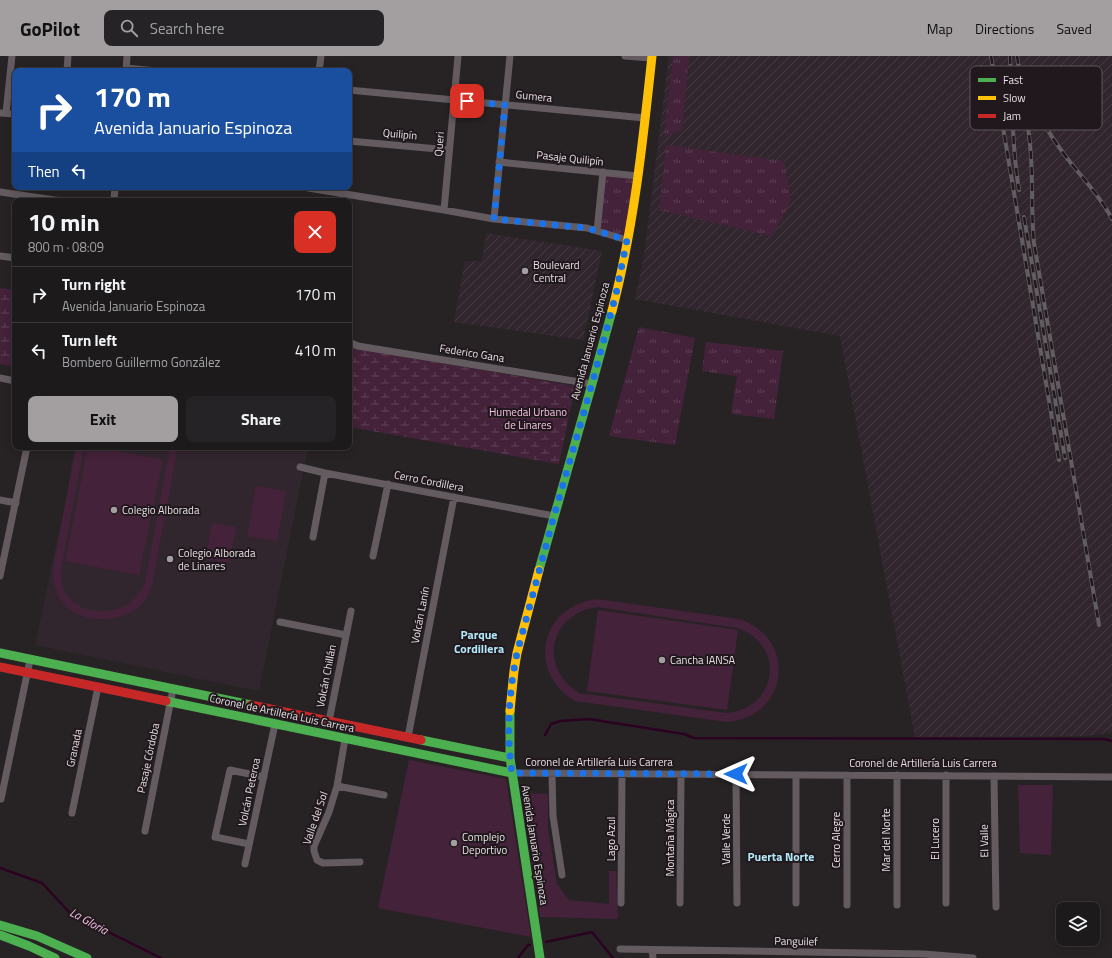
<!DOCTYPE html>
<html lang="en">
<head>
<meta charset="utf-8">
<style>
  :root { --surface:#1d1a1c; --page:#252325; --text:#f1f3f6; --muted:#a0a1a3; --line:#3b383b; --accent:#a39ea0 }
  body { margin:0; font-family:"Titillium Web",sans-serif; background:var(--page); color:var(--text); height:100vh; display:flex; flex-direction:column; font-size:15px; white-space:nowrap }
  * { box-sizing:border-box; margin:0 }
  p { font-size:13px; color:var(--muted) }
  .icon { flex:none; width:22px; height:22px; fill:none; stroke:currentColor; stroke-width:2; stroke-linecap:round; stroke-linejoin:round }
  .map { position:relative; flex:1; overflow:hidden }
  .side { position:absolute; left:12px; top:142px; width:340px; height:252px; display:flex; flex-direction:column; background:var(--surface); border-radius:8px; box-shadow:0 2px 10px #0003,0 0 0 1px var(--line) }
  .side>* { flex:none }
  .hud { position:absolute; left:12px; top:12px; width:340px; height:122px; border-radius:8px; box-shadow:0 2px 10px #0003,0 0 0 1px var(--line); background:#1a4fa0; color:#fff; overflow:hidden }
  .buttons { position:absolute; left:1056px; top:846px; display:grid; gap:8px }
  .buttons a { display:grid; place-items:center; width:44px; height:44px; border-radius:8px; background:var(--surface); box-shadow:0 2px 10px #0003,0 0 0 1px var(--line); font-size:20px }
  .pin { position:absolute; display:grid; place-items:center; width:34px; height:34px; color:#fff; margin:-17px; border-radius:8px; box-shadow:0 2px 6px #0006 }
  .me { position:absolute; width:44px; margin:-22px; rotate:270deg; stroke-linejoin:round; filter:drop-shadow(0 0 3px #0008) }
  .turn { display:flex; align-items:center; gap:14px; height:84px; padding:0 16px; font-size:18px }
  .turn .icon { width:52px; height:52px; stroke-width:2.5 }
  .turn b { display:block; font-size:28px; line-height:34px }
  .then { display:flex; align-items:center; height:38px; padding:0 16px; background:#0003; gap:8px; font-size:15px }
  .round { display:grid; place-items:center; flex:none; width:42px; height:42px; border-radius:8px; background:var(--page) }
  .summary { display:flex; align-items:center; justify-content:space-between; height:68px; padding:0 16px }
  h1 { font-size:24px; font-weight:700; line-height:30px }
  .button { display:flex; gap:8px; margin-top:auto; padding:8px 16px }
  .button a { flex:1; height:46px; border-radius:8px; background:var(--accent); color:#111; font-size:16px; font-weight:700; line-height:46px; text-align:center }
  .button a+a { background:var(--page); color:var(--text) }
  ul { padding:0; list-style:none }
  li { display:flex; align-items:center; gap:12px; height:56px; padding:0 16px; border-top:1px solid var(--line) }
  li div { flex:1 }
  li b { display:block; font-size:15px }
  li em { font-style:normal }
  header { display:flex; align-items:center; gap:24px; box-sizing:border-box; height:56px; padding:0 20px; background:var(--accent); color:#111 }
  header strong { font-size:19px }
  nav { display:flex; gap:22px; margin-inline-start:auto; font-size:14px }
  .search { width:280px; height:36px; background:var(--page); display:flex; align-items:center; gap:10px; box-sizing:border-box; padding:0 14px; border-radius:8px; color:var(--muted); font-size:15px }
  .map>svg:first-child { display:block }
  .built { fill:#32262e }
  .industrial { fill:url(#industrial-furrows) }
  .grass { fill:url(#grass-tufts) }
  .wetland { fill:url(#wetland-marsh) }
  .green { fill:#442239; fill-rule:evenodd }
  .lines { fill:none; stroke-linecap:round; stroke-linejoin:round }
  .stream { stroke:#2b0320; stroke-width:2.5 }
  .street { stroke:#635b60; stroke-width:7 }
  .fast { stroke:#4caf50; stroke-width:9 }
  .slow { stroke:#ffc107; stroke-width:9 }
  .jam { stroke:#c62828; stroke-width:9 }
  .rail-casing { stroke:#625d60; stroke-width:4 }
  .rail { stroke:#20181d; stroke-width:2.5; stroke-dasharray:8; stroke-linecap:butt }
  .route { stroke:#1a73e8; stroke-width:7; stroke-dasharray:0 12.6 }
  .poi-dot { fill:#a39ea0; stroke:#20181d; stroke-width:1.5 }
  .labels { text-anchor:middle; dominant-baseline:central; stroke-width:4; stroke-linejoin:round; paint-order:stroke }
  .street-label { font-size:11px; fill:#e6e0e3; stroke:#20181d }
  .poi-label { font-size:11px; fill:#e6e0e3; stroke:#20181d; text-anchor:start }
  .park-label { font-size:11px; fill:#f5c1e1; stroke:#20181d }
  .neighbourhood-label { font-size:12px; font-weight:bold; fill:#b1e8f7; stroke:#20181d }
  .water-label { font-size:12px; font-style:italic; fill:#f8c4e4; stroke:#20181d }
  .key { fill:#20181d; stroke:#5b5458; stroke-width:1 }
  .key-label { font-size:11px; fill:#e6e0e3 }
</style>
</head>
<body>
<header>
<strong>GoPilot</strong>
<div class="search"><svg class="icon" aria-label="search" viewBox="0 0 24 24"><circle cx="10" cy="10" r="6"/><path d="M15 15l6 6"/></svg>Search here</div>
<nav><a>Map</a><a>Directions</a><a>Saved</a></nav>
</header>
<div class="map">
<svg width="1112" height="902" viewBox="0 0 1112 902">
  <defs>
    <pattern id="industrial-furrows" width="10" height="10" patternUnits="userSpaceOnUse"><rect width="10" height="10" fill="#32262e"/><path d="M-1 1l2-2M0 10L10 0M9 11l2-2" fill="none" stroke="#463b42"/></pattern>
    <pattern id="grass-tufts" width="24" height="20" patternUnits="userSpaceOnUse"><rect width="24" height="20" fill="#442239"/><path d="M3 7l-1-3M5 7V3M7 7l1-3M15 17l-1-3M17 17v-4M19 17l1-3" fill="none" stroke="#5f4256"/></pattern>
    <pattern id="wetland-marsh" width="20" height="14" patternUnits="userSpaceOnUse"><rect width="20" height="14" fill="#442239"/><path d="M1 5h8M5 5V1M11 12h8M15 12V8" fill="none" stroke="#5f4256"/></pattern>
  </defs>
  <rect width="100%" height="100%" fill="#272325"/>
  <!-- built -->
  <path class="built" d="M75,391H308L259,635L35,589L64,453Z"/>
  <!-- industrial -->
  <path class="industrial" d="M669,0H1112V677L1084,680L915,681L840,280L635,243L644,200Z
    M486,177L602,195L583,284L454,266L465,205H482Z"/>
  <!-- grass -->
  <path class="grass" d="M673,0H689L682,74L664,81Z
    M666,89L784,105L791,145L772,180L659,154Z
    M605,119L635,123L625,182L599,172Z
    M639,271L695,282L675,389L609,380Z
    M706,286L783,295L774,363L731,358L737,320L702,315Z"/>
  <!-- wetland -->
  <path class="wetland" d="M0,232L15,234V311L0,308Z
    M349,291L575,330L559,408L349,371Z"/>
  <!-- green -->
  <path class="green" d="M76,391H84L61,514C61,522 62,531 66,538C79,558 112,560 130,547C137,541 141,534 145,527L169,396V391H177V396L152,529C150,535 147,543 142,548C120,569 77,569 60,543C54,534 53,523 53,513Z
    M88,391H97L163,404L139,519L65,505Z
    M256,430L286,435L277,485L247,480Z
    M212,467L236,471L229,507L205,503Z
    M597,543L739,563C798,582 789,661 727,666L575,645C526,616 540,550 597,543ZM597,551L737,572C786,588 778,653 726,657L579,637C538,612 549,558 597,551Z
    M598,554L738,574L727,654L587,635Z
    M409,704L506,723L531,881L378,852Z
    M1018,729H1053L1051,799L1020,797Z
    M521,737L548,738V772L557,828L569,844L609,848V815H616L618,863L540,861Z"/>
  <g class="lines">
    <!-- stream -->
    <path class="stream" d="M545,679L551,668L560,665L589,663L684,678L694,682L1104,683L1112,685
      M0,812L42,827L70,857L161,902
      M546,886L592,876L613,902
      M518,902L528,889H530"/>
    <!-- street -->
    <path class="street" d="M625,0L651,2
      M126,12L156,15
      M67,15L68,0
      M126,15L127,0
      M319,15L321,0
      M349,34L645,62
      M0,57L15,58
      M6,57L12,0
      M349,85L449,94
      M499,106L638,120
      M308,131V132L444,154L494,163L587,172L627,184
      M0,136L61,145
      M114,145L115,131
      M444,154L458,0
      M494,163L510,0
      M597,175L603,116
      M0,200L15,202
      M349,286L358,290L592,328
      M0,322L15,325
      M300,411L325,417L554,460
      M0,444L16,447
      M313,481L325,417
      M373,500L388,428
      M0,520L27,391
      M280,566L346,579
      M329,665L351,555
      M408,681L454,441
      M345,683L337,730L329,756L314,790V795L317,804L323,807L360,806
      M512,717L1112,721
      M552,718L553,760L562,819
      M736,718L737,847
      M847,719V849
      M897,719V849
      M994,720L996,851
      M337,730L384,739
      M1,743L30,604
      M72,757L98,631
      M145,775L173,633
      M249,788L215,781L230,714L264,721
      M245,808L275,668
      M621,847L622,718
      M680,847L681,718
      M796,847V719
      M946,847V719
      M620,893L924,898L973,902
      M652,894L653,902"/>
    <!-- fast -->
    <path class="fast" d="M539,514L592,328L612,255
      M0,597L251,649
      M166,645L512,717
      M510,655V702L540,902
      M421,684L510,702
      M0,869L37,880L87,902
      M0,879L29,890L55,902"/>
    <!-- slow -->
    <path class="slow" d="M612,255C634,171 643,85 652,0
      M510,655L514,615L517,597L539,514"/>
    <!-- jam -->
    <path class="jam" d="M0,611L166,645
      M251,649L421,684"/>
    <!-- rail casing -->
    <g class="rail-casing">
      <path id="rail" d="M991,0L1059,404
        M1010,0C1012,44 1012,90 1019,134
        M1017,0C1022,33 1029,67 1031,101C1033,130 1031,158 1034,187L1099,569
        M1025,25C1034,51 1047,76 1064,98C1080,120 1100,139 1112,163
        M1005,62L1008,34
        M1024,161L1065,402"/>
    </g>
    <!-- rail -->
    <use href="#rail" class="rail"/>
  </g>
  <g class="lines">
    <!-- route -->
    <path class="route" d="M467,45L505,49L494,163L587,172L627,184L616,238L592,328L554,460L517,597C509,636 506,677 512,717L736,718"/>
  </g>
  <!-- markers -->
  <g class="poi-dot">
    <circle cx="525" cy="215" r="4"/>
    <circle cx="114" cy="454" r="4"/>
    <circle cx="170" cy="503" r="4"/>
    <circle cx="662" cy="604" r="4"/>
    <circle cx="454" cy="787" r="4"/>
  </g>
  <g class="labels">
    <!-- street labels -->
    <g class="street-label">
      <text transform="translate(534 40) rotate(6)">Gumera</text>
      <text transform="translate(400 78) rotate(5)">Quilipín</text>
      <text transform="translate(439 88) rotate(-85)">Queri</text>
      <text transform="translate(570 102) rotate(6)">Pasaje Quilipín</text>
      <text transform="translate(590 285) rotate(-75)">Avenida Januario Espinoza</text>
      <text transform="translate(472 297) rotate(9)">Federico Gana</text>
      <text transform="translate(429 425) rotate(11)">Cerro Cordillera</text>
      <text transform="translate(420 559) rotate(-79)">Volcán Lanín</text>
      <text transform="translate(326 620) rotate(-79)">Volcán Chillán</text>
      <text transform="translate(282 657) rotate(12)">Coronel de Artillería Luis Carrera</text>
      <text transform="translate(74 692) rotate(-78)">Granada</text>
      <text transform="translate(148 702) rotate(-78)">Pasaje Córdoba</text>
      <text x="599" y="706">Coronel de Artillería Luis Carrera</text>
      <text x="923" y="707">Coronel de Artillería Luis Carrera</text>
      <text transform="translate(249 736) rotate(-78)">Volcán Peteroa</text>
      <text transform="translate(315 762) rotate(-71)">Valle del Sol</text>
      <text transform="translate(670 782) rotate(-90)">Montaña Mágica</text>
      <text transform="translate(611 783) rotate(-90)">Lago Azul</text>
      <text transform="translate(726 783) rotate(-90)">Valle Verde</text>
      <text transform="translate(935 783) rotate(-90)">El Lucero</text>
      <text transform="translate(836 784) rotate(-90)">Cerro Alegre</text>
      <text transform="translate(886 784) rotate(-90)">Mar del Norte</text>
      <text transform="translate(984 785) rotate(-91)">El Valle</text>
      <text transform="translate(535 789) rotate(81)">Avenida Januario Espinoza</text>
      <text transform="translate(796 885) rotate(1)">Panguilef</text>
    </g>
    <!-- poi labels -->
    <g class="poi-label">
      <text x="533" y="209">Boulevard<tspan x="533" dy="13">Central</tspan></text>
      <text x="122" y="454">Colegio Alborada</text>
      <text x="178" y="497">Colegio Alborada<tspan x="178" dy="13">de Linares</tspan></text>
      <text x="670" y="604">Cancha IANSA</text>
      <text x="462" y="781">Complejo<tspan x="462" dy="13">Deportivo</tspan></text>
    </g>
    <!-- park labels -->
    <g class="park-label">
      <text x="528" y="356">Humedal Urbano<tspan x="528" dy="13">de Linares</tspan></text>
    </g>
    <!-- neighbourhood labels -->
    <g class="neighbourhood-label">
      <text x="479" y="578">Parque<tspan x="479" dy="14">Cordillera</tspan></text>
      <text x="781" y="800">Puerta Norte</text>
    </g>
    <!-- water labels -->
    <g class="water-label">
      <text transform="translate(89 865) rotate(29)">La Gloria</text>
    </g>
  </g>
  <!-- legend -->
  <rect x="970" y="10" width="132" height="64" rx="6" class="key"/>
  <rect x="978" y="22" width="18" height="4" fill="#4caf50"/>
  <rect x="978" y="40" width="18" height="4" fill="#ffc107"/>
  <rect x="978" y="58" width="18" height="4" fill="#c62828"/>
  <g class="key-label">
    <text x="1003" y="28">Fast</text>
    <text x="1003" y="46">Slow</text>
    <text x="1003" y="64">Jam</text>
  </g>
</svg>
<div class="buttons">
<a><svg class="icon" aria-label="layers" viewBox="0 0 24 24"><path d="M12 4l9 5-9 5-9-5zM3 14l9 5 9-5"/></svg></a>
</div>
<div class="pin" style="left:467px;top:45px;background:#d93025"><svg class="icon" aria-label="arrive" viewBox="0 0 24 24"><path d="M6 21V4h12l-3 4 3 4H6"/></svg></div>
<svg class="me" style="left:736px;top:718px" viewBox="-20 -20 40 40"><path d="M0-17L14 15 0 8-14 15z" fill="#1a73e8" stroke="#fff" stroke-width="4"/></svg>
<div class="hud">
<div class="turn"><svg class="icon" aria-label="right" viewBox="0 0 24 24"><path d="M7 20v-9h11M14 6l5 5-5 5"/></svg><div><b>170 m</b>Avenida Januario Espinoza</div></div>
<div class="then">Then<svg class="icon" aria-label="left" viewBox="0 0 24 24"><path d="M17 20v-9H6M10 6l-5 5 5 5"/></svg></div>
</div>
<section class="side">
<div class="summary"><div><h1>10 min</h1><p>800 m · 08:09</p></div><a class="round" style="background:#d93025;color:#fff"><svg class="icon" aria-label="close" viewBox="0 0 24 24"><path d="M6 6l12 12M18 6L6 18"/></svg></a></div>
<ul>
<li><svg class="icon" aria-label="right" viewBox="0 0 24 24"><path d="M7 20v-9h11M14 6l5 5-5 5"/></svg><div><b>Turn right</b><p>Avenida Januario Espinoza</p></div><em>170 m</em></li>
<li><svg class="icon" aria-label="left" viewBox="0 0 24 24"><path d="M17 20v-9H6M10 6l-5 5 5 5"/></svg><div><b>Turn left</b><p>Bombero Guillermo González</p></div><em>410 m</em></li>
</ul>
<div class="button"><a>Exit</a><a>Share</a></div>
</section>
</div>
</body>
</html>
